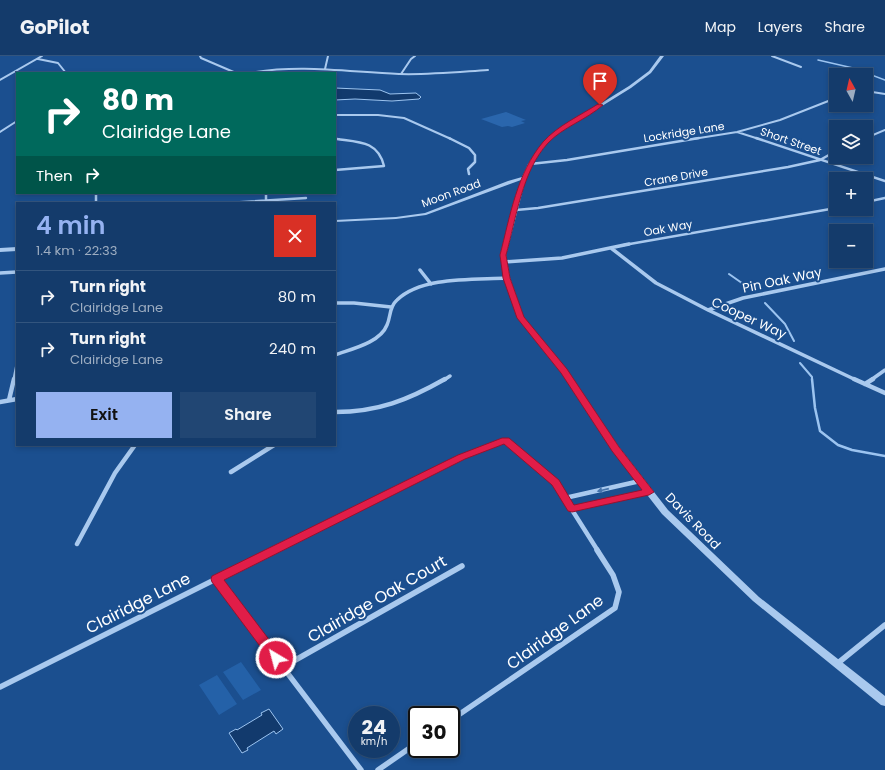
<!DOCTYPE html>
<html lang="en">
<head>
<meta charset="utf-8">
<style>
  :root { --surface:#143b6b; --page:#214673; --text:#f1f3f6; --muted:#9dadc1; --line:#33557e; --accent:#95b2f1 }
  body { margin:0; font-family:Poppins,sans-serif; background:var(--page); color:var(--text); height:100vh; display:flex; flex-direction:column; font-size:15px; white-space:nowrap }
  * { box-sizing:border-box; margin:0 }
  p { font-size:13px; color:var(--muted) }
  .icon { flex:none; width:22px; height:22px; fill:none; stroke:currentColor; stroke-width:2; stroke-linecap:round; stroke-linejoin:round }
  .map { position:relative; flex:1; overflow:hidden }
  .sheet { position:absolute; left:16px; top:146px; width:320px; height:244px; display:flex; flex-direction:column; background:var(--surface); border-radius:0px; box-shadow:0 2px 6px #0003,0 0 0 1px var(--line) }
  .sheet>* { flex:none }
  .banner { position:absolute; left:16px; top:16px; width:320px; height:122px; border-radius:0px; box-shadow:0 2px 6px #0003,0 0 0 1px var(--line); background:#00695c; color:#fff; overflow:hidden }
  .needle { width:26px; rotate:352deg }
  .tools { position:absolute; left:829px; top:12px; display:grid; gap:8px }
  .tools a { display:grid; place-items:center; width:44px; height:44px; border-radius:0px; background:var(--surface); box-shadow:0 2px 6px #0003,0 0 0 1px var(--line); font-size:20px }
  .speed { position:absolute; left:348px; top:650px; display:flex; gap:8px; font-size:20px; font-weight:700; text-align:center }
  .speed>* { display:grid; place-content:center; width:52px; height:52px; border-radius:50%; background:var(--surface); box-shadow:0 2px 6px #0003,0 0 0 1px var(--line); line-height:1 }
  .speed small { font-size:10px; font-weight:400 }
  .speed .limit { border:2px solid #111; border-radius:6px; background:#fff; color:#111 }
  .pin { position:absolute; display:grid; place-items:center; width:34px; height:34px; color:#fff; margin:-41px -17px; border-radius:50% 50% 50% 0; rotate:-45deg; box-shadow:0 0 4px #0007 }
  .pin .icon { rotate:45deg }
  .me { position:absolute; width:44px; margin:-22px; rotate:323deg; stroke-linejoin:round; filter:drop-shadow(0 0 3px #0008) }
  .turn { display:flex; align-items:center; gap:14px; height:84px; padding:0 20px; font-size:18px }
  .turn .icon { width:52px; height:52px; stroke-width:2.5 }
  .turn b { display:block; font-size:28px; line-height:34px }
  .then { display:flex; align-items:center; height:38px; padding:0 20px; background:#0003; gap:8px; font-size:15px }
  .round { display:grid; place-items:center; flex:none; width:42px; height:42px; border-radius:0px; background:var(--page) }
  .headline { display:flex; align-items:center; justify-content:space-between; height:68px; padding:0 20px }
  h1 { font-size:24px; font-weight:600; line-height:30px; color:var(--accent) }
  .primary-button { display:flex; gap:8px; margin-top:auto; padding:8px 20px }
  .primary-button a { flex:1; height:46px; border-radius:0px; background:var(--accent); color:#111; font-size:16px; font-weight:600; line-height:46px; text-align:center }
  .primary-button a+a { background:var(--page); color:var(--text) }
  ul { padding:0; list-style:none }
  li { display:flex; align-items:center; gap:12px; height:52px; padding:0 20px; border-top:1px solid var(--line) }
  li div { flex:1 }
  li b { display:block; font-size:15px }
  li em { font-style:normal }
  header { display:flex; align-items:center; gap:24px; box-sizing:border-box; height:56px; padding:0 20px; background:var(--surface); border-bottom:1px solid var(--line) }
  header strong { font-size:19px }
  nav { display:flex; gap:22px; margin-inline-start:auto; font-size:14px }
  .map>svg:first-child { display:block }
  .green { fill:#2461a8 }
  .water { fill:#123a6d; stroke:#9cc4f0 }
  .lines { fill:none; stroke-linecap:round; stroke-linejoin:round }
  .stream-far2 { stroke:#9cc4f0; stroke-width:1.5 }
  .stream-far1 { stroke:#9cc4f0; stroke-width:2 }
  .stream { stroke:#9cc4f0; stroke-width:2.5 }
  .building { fill:#2a66ad }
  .minor-far4 { stroke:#a9c9ee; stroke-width:2 }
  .minor-far3 { stroke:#a9c9ee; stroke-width:2.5 }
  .minor-far2 { stroke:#a9c9ee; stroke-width:3.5 }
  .minor-far1 { stroke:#a9c9ee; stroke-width:4.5 }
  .minor { stroke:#a9c9ee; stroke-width:5.5 }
  .tertiary { fill:#a9c9ee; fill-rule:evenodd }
  .oneway { fill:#4674ac }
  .route { fill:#e11d48; stroke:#92132f }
  .labels { text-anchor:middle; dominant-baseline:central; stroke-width:4; stroke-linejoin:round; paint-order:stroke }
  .far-street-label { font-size:11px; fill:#fff; stroke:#1b4f8f }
  .street-label { font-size:13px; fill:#fff; stroke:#1b4f8f }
  .near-street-label { font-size:16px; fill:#fff; stroke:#1b4f8f }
</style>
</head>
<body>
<header>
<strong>GoPilot</strong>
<nav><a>Map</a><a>Layers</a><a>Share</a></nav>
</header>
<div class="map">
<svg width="885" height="714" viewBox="0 0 885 714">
  <rect width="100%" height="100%" fill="#1b4f8f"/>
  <!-- green -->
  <path class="green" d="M241,606L261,634L243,644L223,616Z
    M217,619L237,648L219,659L199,629Z"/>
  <!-- water -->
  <path class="water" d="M335,32L380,34L390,38L416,37L421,41L419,43L392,45L355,43L335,44Z
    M269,653L283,673L276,678L274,675L247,692L248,694L242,697L229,677L236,673L237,674L262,659L261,657Z"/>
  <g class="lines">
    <!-- stream-far2 -->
    <path class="stream-far2" d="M818,4L853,12L885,24"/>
    <!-- stream-far1 -->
    <path class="stream-far1" d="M729,218L749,232
      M765,247L785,268L794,285
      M800,307L812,321V324"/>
    <!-- stream -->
    <path class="stream" d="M812,323L815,352L820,375L838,389L852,394L885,400"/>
  </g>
  <!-- building -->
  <path class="building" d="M506,56L526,64L521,65L525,67L512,71L508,70L502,71L481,63Z"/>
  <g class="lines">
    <!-- minor-far4 -->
    <path class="minor-far4" d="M200,0L201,2L236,17
      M772,0L801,11
      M38,3L58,7L66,17
      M325,13L328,0
      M249,17C300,8 348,16 399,18C429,19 458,16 488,14
      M401,18L411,3L415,0
      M0,24L42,0
      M866,35L885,38
      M335,59H378L404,62L451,83
      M0,76L17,65
      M737,76L759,83
      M866,82L885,74
      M337,83H339
      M693,83L737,76L780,64L836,42"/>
    <!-- minor-far3 -->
    <path class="minor-far3" d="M449,82L469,92L475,99V106L468,113L469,118
      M756,82L885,125
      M530,108L567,104L699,82
      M335,114L384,110C378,85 359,86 337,83
      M96,137V147
      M266,137V147
      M866,146L885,142
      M227,147L306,142
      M516,154L538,152L788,111L820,104L836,95
      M624,189L836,152"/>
    <!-- minor-far2 -->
    <path class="minor-far2" d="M611,192L656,227L708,254L856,324
      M503,206L562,202L629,188
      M420,214L431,228
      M0,217L17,216
      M335,247H354L391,251
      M708,254L743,242L885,213
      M335,299C351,293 380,287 387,269C391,260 389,251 397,244C422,220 475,224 507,222
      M14,324L17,309
      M444,324L450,320
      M871,324L885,314"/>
    <!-- minor-far1 -->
    <path class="minor-far1" d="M854,323L885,337
      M865,328L873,323
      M9,344L14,323
      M0,346L17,343
      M335,356C378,356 408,344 445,323
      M231,416L274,389
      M565,442L640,425
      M572,453L649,436
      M77,488L115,417L135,389
      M272,495L461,401L505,385L555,427L598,495"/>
    <!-- minor -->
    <path class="minor" d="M216,523L361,714
      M838,607L885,569
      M283,611L462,510
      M0,631L274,494
      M451,664L615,552L619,536L613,519L597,494
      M378,714L417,687"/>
    <!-- tertiary -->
    <path class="tertiary" d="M660,0H664L651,17L631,32L560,76L547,87L532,108L526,122L506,199L510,222L524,262L566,314L619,391L668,454L759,541L885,640V650L881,649L753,545L662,458L613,395L561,316L518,262L504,222L500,199L521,124L426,159L396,163L335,166V164L396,161L425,157L508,125L522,121L528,108L545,85L558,74L629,30L649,15Z
      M17,191V195L0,196V192Z"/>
  </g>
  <!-- one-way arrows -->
  <defs><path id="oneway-solid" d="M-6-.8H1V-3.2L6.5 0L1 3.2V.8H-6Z"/></defs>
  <use class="oneway" href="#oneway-solid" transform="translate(603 434) rotate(167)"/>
  <!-- route -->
  <path class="route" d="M598,48L603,49C586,64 563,71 548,87C522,115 516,163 506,199L510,222L524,261L567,313L619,391L654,436L649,439L572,456L568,455L552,429L504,388L465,403L224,524L280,598L282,602L280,605L276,607L271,605L212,526L211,523L212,520L458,399L502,382H509L559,424L574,449L642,434L612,395L561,317L517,262L503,222L500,199C510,160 517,117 543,86C557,70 581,59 598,48Z"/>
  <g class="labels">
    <!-- far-street labels -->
    <g class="far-street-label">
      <text transform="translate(684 76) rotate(-9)">Lockridge Lane</text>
      <text transform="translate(791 85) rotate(19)">Short Street</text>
      <text transform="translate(676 121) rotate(-10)">Crane Drive</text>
      <text transform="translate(451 137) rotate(-20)">Moon Road</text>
      <text transform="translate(668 172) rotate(-10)">Oak Way</text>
    </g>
    <!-- street labels -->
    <g class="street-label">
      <text transform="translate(782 224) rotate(-12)">Pin Oak Way</text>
      <text transform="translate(749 262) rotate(25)">Cooper Way</text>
      <text transform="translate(693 465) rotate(46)">Davis Road</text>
    </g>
    <!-- near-street labels -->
    <g class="near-street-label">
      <text transform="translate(377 543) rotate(-30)">Clairidge Oak Court</text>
      <text transform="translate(138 547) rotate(-27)">Clairidge Lane</text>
      <text transform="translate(555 576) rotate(-36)">Clairidge Lane</text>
    </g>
  </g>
</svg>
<div class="tools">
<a><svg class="needle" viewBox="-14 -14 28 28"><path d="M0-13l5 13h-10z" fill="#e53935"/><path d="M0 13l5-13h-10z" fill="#9dadc1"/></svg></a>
<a><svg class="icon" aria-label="layers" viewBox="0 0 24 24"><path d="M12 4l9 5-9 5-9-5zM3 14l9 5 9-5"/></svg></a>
<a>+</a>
<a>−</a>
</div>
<div class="speed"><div>24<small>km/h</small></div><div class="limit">30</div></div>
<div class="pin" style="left:600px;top:49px;background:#d93025"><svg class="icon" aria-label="arrive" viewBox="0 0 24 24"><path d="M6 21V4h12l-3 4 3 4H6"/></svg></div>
<svg class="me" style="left:276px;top:602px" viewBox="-20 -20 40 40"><circle r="17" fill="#e11d48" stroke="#fff" stroke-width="3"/><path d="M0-11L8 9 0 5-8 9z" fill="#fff"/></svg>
<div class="banner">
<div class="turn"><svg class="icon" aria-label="right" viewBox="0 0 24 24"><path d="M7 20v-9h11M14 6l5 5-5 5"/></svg><div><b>80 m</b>Clairidge Lane</div></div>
<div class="then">Then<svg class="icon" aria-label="right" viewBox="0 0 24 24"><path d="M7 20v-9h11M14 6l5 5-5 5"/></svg></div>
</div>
<section class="sheet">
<div class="headline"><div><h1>4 min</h1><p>1.4 km · 22:33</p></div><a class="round" style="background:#d93025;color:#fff"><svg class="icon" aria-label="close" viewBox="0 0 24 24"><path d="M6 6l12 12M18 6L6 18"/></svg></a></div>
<ul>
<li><svg class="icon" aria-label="right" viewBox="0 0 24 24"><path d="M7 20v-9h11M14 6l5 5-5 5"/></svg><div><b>Turn right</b><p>Clairidge Lane</p></div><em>80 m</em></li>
<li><svg class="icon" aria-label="right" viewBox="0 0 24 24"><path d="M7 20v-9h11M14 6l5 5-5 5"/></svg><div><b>Turn right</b><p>Clairidge Lane</p></div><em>240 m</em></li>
</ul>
<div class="primary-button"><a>Exit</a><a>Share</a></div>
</section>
</div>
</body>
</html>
